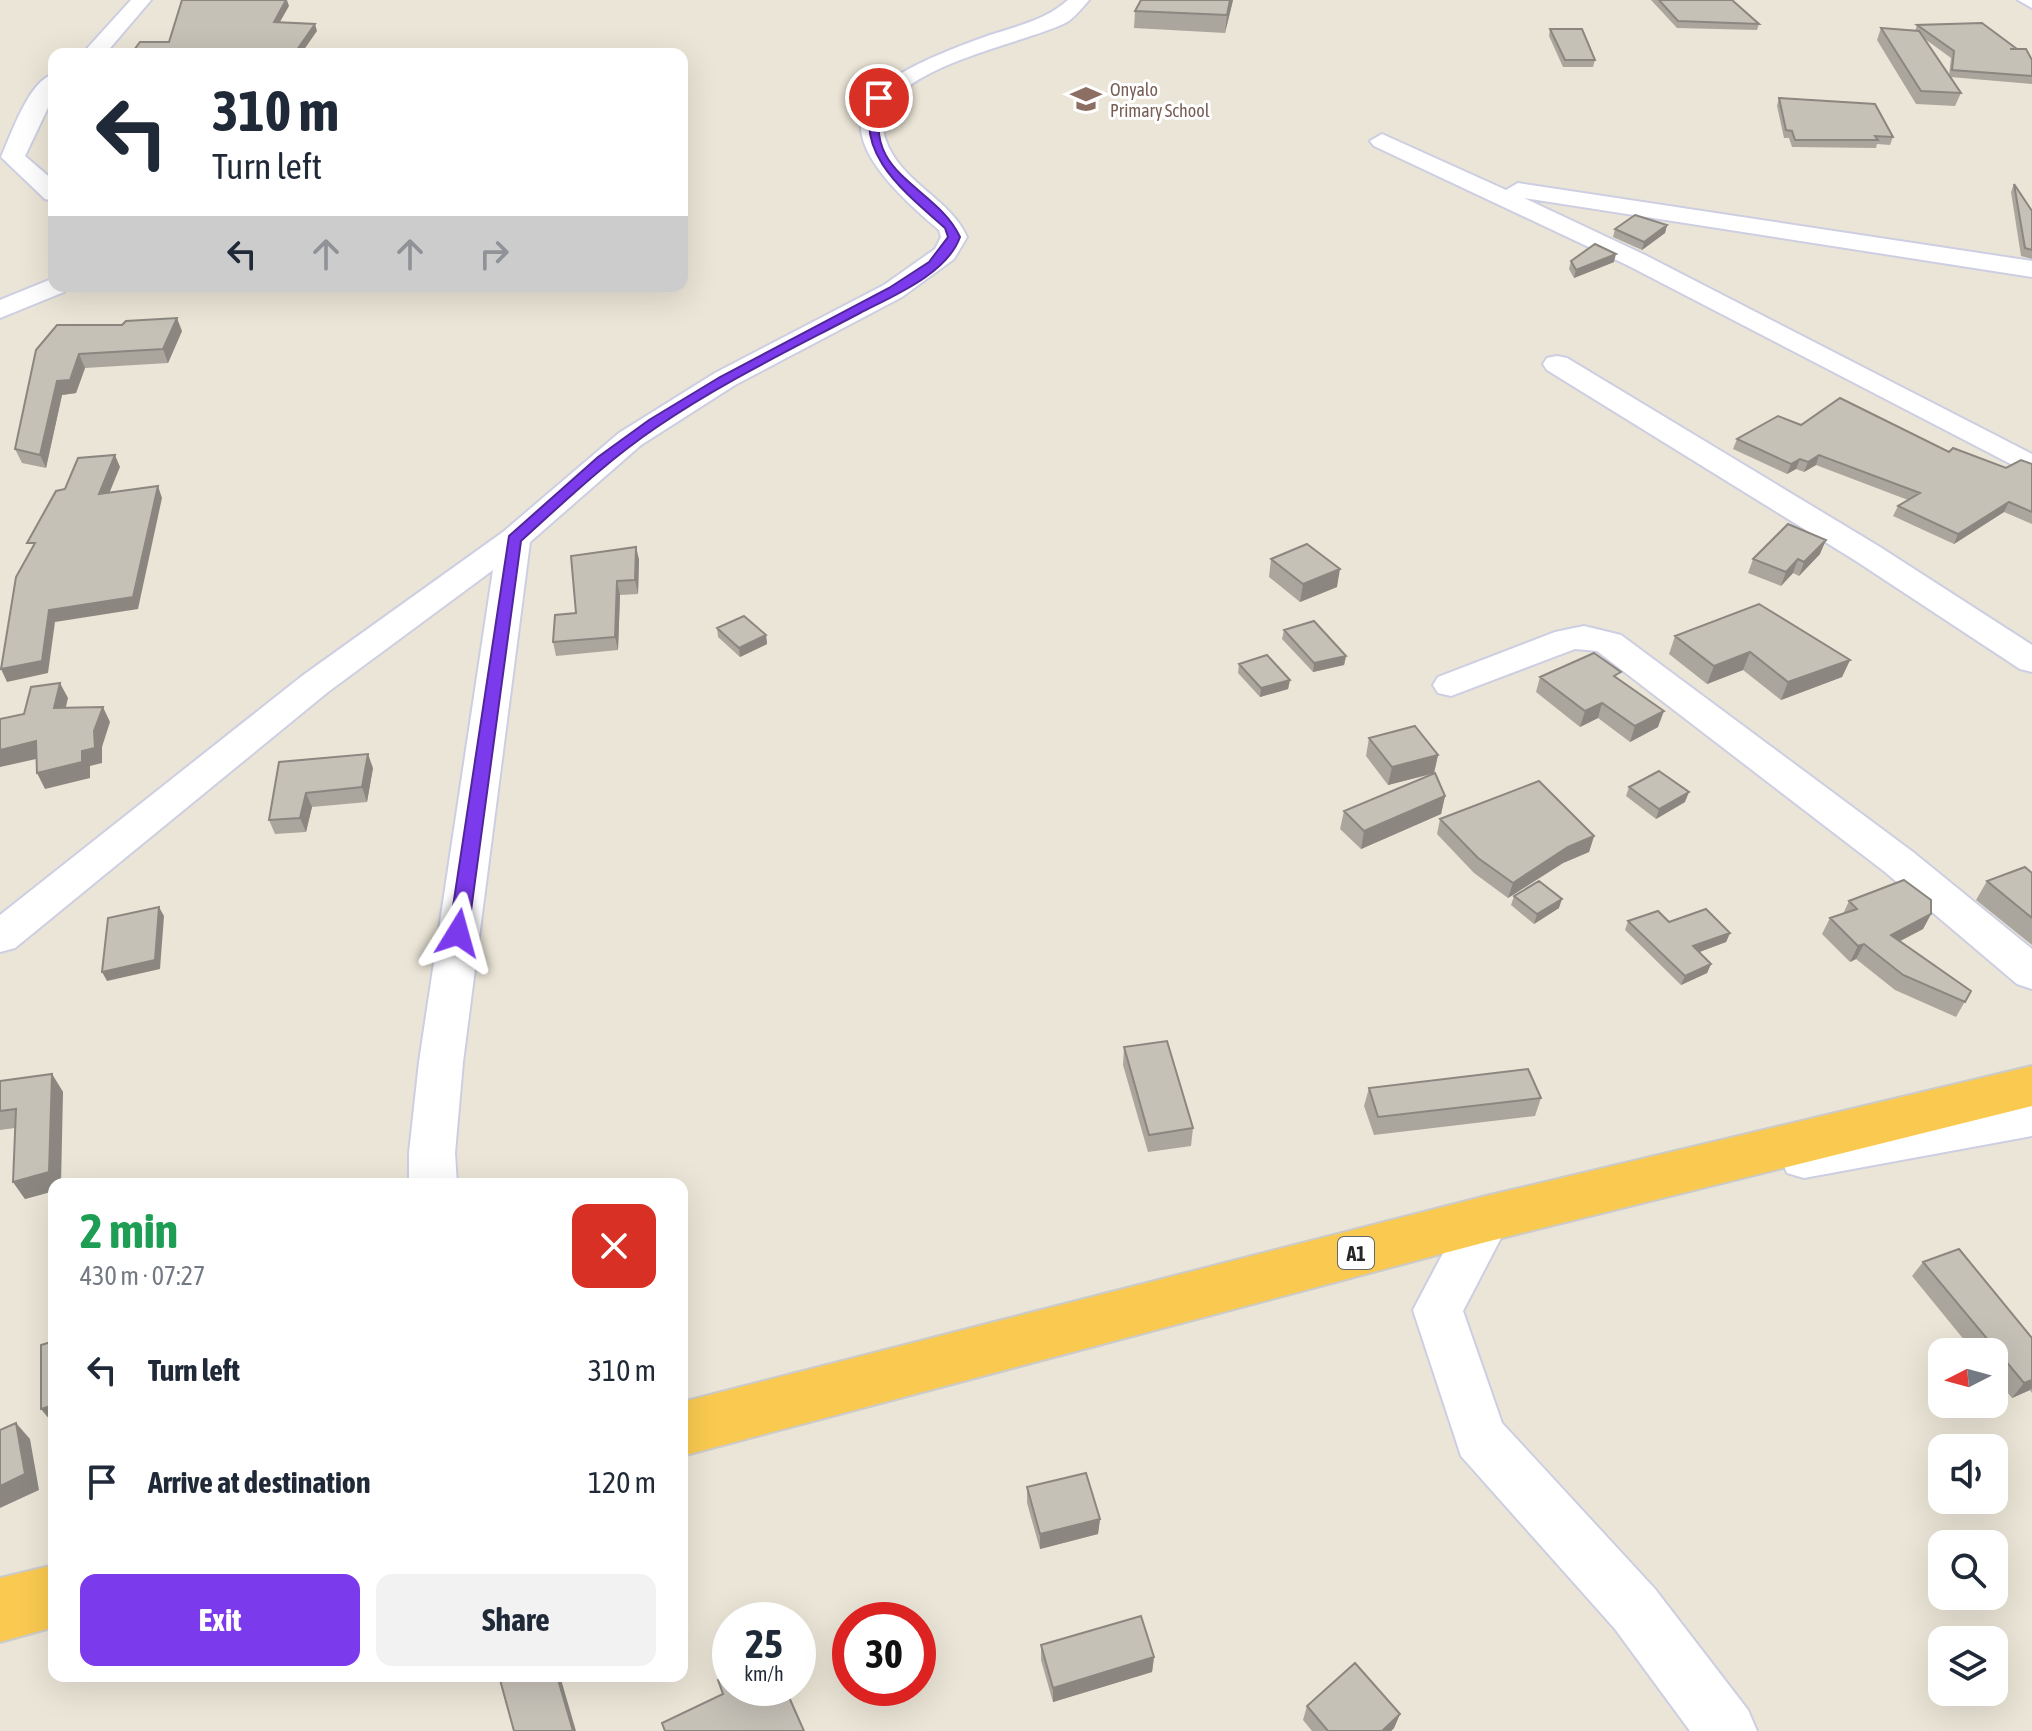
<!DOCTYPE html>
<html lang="en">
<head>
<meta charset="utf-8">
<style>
  :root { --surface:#fff; --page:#f2f2f3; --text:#1f2937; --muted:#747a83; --accent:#7c3aed }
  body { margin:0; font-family:"Asap Condensed",sans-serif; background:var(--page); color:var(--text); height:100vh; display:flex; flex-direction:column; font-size:30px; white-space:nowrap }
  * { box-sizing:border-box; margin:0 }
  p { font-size:26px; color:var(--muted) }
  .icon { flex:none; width:44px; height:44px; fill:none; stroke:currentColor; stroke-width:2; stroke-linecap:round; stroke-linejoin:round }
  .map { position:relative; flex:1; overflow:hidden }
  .panel { position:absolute; left:48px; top:1178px; width:640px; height:504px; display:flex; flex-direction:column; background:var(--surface); border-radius:16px; box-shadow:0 8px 32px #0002 }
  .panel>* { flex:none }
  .hud { position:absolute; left:48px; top:48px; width:640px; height:244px; border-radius:16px; box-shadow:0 8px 32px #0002; background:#fff; color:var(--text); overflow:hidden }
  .needle { width:52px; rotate:264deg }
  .fabs { position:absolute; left:1928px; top:1338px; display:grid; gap:16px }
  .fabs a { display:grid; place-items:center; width:80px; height:80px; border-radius:16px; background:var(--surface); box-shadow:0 8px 32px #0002; font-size:40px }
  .speed { position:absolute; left:712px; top:1602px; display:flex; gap:16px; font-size:40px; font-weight:700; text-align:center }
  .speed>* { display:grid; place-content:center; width:104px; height:104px; border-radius:50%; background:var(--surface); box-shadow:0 8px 32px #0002; line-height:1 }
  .speed small { font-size:20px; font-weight:400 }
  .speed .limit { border:12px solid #d22; background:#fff; color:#111 }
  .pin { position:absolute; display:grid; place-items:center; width:68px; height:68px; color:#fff; margin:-34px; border:4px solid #fff; border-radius:50%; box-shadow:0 2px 8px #0007 }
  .me { position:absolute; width:88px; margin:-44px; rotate:8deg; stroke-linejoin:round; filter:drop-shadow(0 0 6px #0008) }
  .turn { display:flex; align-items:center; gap:28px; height:168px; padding:0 32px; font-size:36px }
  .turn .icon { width:104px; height:104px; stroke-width:2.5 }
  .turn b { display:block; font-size:56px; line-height:68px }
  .lanes { display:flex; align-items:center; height:76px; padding:0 32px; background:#0003; justify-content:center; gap:40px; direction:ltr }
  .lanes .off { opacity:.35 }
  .round { display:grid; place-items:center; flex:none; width:84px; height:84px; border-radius:16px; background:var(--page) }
  .headline { display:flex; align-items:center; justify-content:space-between; height:136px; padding:0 32px }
  h1 { font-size:48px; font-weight:700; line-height:60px; color:#1e9e55 }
  .primary-button { display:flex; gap:16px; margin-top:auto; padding:16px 32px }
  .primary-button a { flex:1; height:92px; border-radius:16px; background:var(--accent); color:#fff; font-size:32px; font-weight:700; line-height:92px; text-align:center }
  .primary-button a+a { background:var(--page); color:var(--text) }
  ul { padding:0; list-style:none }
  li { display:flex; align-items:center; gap:24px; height:112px; padding:0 32px }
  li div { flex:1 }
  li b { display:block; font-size:30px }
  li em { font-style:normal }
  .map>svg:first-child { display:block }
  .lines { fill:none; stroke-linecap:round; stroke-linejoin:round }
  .minor-casing { stroke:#cdcee1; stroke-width:4 }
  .trunk-casing { stroke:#cbcbcb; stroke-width:4 }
  .minor { fill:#fff; fill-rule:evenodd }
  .trunk { fill:#faca50; fill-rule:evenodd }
  .wall { fill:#aaa69d; fill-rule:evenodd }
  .shaded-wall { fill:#8b8780 }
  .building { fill:#c6c1b7; stroke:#8b8780; stroke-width:2 }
  .route { fill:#7c3aed; stroke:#51269a; stroke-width:2 }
  .labels { text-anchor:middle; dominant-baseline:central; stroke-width:6; stroke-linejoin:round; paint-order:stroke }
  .far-education-label { font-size:18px; fill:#785e54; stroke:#fff; text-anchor:start }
  .shield { fill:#fff; stroke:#686868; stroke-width:2 }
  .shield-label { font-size:20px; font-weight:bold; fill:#272727 }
</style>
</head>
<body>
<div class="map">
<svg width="2032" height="1731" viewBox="0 0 2032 1731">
  <rect width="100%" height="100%" fill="#ebe5d7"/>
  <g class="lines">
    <!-- minor casing -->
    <g class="minor-casing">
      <path id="minor" d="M131,0H151L105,54H82Z
        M1068,0H1089C1083,7 1075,17 1067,22C1025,45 864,70 885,138C899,182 950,198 967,237L954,259L902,297L735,385L641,445L530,542L463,1062L455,1153L457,1184H409V1153L419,1062L493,570L328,692L15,948L0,952V915L302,676L503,532L619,433L715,373L884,285L935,249L941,237L939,230C808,120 853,84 990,35C1017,26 1046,20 1068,0Z
        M2018,0H2032V8Z
        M54,74V95L25,156L54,181V201L45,199L1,157C11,135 29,80 54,74Z
        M1382,134L1506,190L1518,183L2032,261V277L1524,198L1645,255L2032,454V475L1627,265L1374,146L1370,141Z
        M54,278V286H68L64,292L0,318V300Z
        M1557,356L1567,358L1880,547L2032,645V672L2020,669L1856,561L1547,370L1543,364L1547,358Z
        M1584,626L1621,635L1913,852L2032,949V989L2017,984L1885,872L1597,651L1575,649L1451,696L1438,693L1433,685L1438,677L1555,632Z
        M2032,1098V1136L1804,1178L1787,1173L1781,1159L1787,1145L1804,1140Z
        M1509,1194L1526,1200L1533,1214L1526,1228L1502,1236L1463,1311L1502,1423L1655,1589L1748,1710L1757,1731H1690L1615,1629L1461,1456L1413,1310L1469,1204Z"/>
    </g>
    <!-- trunk casing -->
    <g class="trunk-casing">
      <path id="trunk" d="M2032,1066V1106L1486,1242L682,1456V1402L1486,1196Z
        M54,1565V1627L0,1642V1578Z"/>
    </g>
    <!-- minor -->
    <use href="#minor" class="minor"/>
    <!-- trunk -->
    <use href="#trunk" class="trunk"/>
  </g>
  <!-- wall -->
  <path class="wall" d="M1141,0H1233L1225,33L1134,28L1135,11Z
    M1651,0H1732L1759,24L1757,30L1677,28Z
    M1917,25L2017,49L2032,60V84L1950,77L1961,93L1955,106L1916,104L1877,40L1881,28L1915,31ZM1925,39L1951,58L1949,76Z
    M1550,29L1595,60L1593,67H1563L1549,36Z
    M1779,98L1893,137L1890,145L1877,144L1876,148L1792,147L1789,138H1784L1777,106Z
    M2014,184L2032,211V259L2021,256L2011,192Z
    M1667,225L1665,233L1642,250L1613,237L1615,229Z
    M1571,261L1614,262L1574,278L1569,269Z
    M182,331L168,363L85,368L76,393L62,395L46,468L22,463L15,449L36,350Z
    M1801,425L1949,452L2006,468L2032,464V524L2004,512L1954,544L1893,516L1898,506L1908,500L1816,465L1804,472L1796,469L1787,474L1733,449L1737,439Z
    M636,547L639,560L638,594L620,595L618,650L556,656L553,642L576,613Z
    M1820,554L1799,576L1793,573L1781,586L1748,573L1753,559Z
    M1271,559L1337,587L1300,602L1269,577Z
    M717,628L766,635L767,644L740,657L718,637Z
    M1284,630L1346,656L1344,665L1313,672L1282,639Z
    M1675,636L1850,660L1842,677L1781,700L1743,670L1707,684L1669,654Z
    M1239,664L1290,680L1288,689L1260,697L1238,673Z
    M1540,677L1619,679L1658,727L1630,742L1598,718L1580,727L1536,692Z
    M1369,738L1438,755L1434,773L1445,796L1441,814L1361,849L1340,829L1344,811L1432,774L1388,785L1366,756Z
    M279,762L373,768L367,802L312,807L306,832L275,834L269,820Z
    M1629,787L1685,802L1656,819L1626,796Z
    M1440,819L1594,836L1589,852L1563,863L1508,898L1474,873L1437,834Z
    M2032,873V945L1976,900L1987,881Z
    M1514,896L1559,908L1534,924L1511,905Z
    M1849,901L1931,914L1923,929L1900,941L1971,991L1956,1017L1895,990L1856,959L1850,962L1822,934L1830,918L1843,914Z
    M1628,921L1669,922L1730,933L1726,942L1699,952L1711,964L1707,973L1681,985L1625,930Z
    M1124,1047L1193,1128L1191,1146L1148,1152L1123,1065Z
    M52,1074L63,1092L54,1191L25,1199L13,1182L15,1128L0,1130V1081Z
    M1369,1088L1541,1098L1535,1116L1374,1135L1364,1106Z
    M1923,1262L2032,1338V1393L2030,1390L2012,1398L1994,1376V1352H1974L1912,1276Z
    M1027,1487L1100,1519L1098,1534L1040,1549L1027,1503Z
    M1041,1645L1154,1657L1152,1672L1053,1702L1041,1660Z
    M1307,1706L1400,1714L1394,1728L1391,1731H1312L1303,1720Z"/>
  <!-- shaded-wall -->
  <path class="shaded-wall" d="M287,0L289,6L276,29L274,22Z
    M1230,0H1233L1225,33L1227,15Z
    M315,24L317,31L301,54H294Z
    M1667,225L1665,233L1642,250L1644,242Z
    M1616,254L1614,262L1574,278L1576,270Z
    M177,318L182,331L168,363L163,349Z
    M79,354L85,368L76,393L62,395L46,468L40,455L57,381Z
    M115,455L120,467L104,506L99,494Z
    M1819,455L1816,465L1804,472L1808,462Z
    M1800,459L1796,469L1787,474L1791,464Z
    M158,486L162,498L138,609L55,622L48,673L7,682L1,669L49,610Z
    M2009,502L2004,512L1954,544L1958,534Z
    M1826,540L1820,554L1799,576L1804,562Z
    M636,547L639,560L638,594L635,580Z
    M1798,559L1793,573L1781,586L1786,572Z
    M1340,569L1337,587L1300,602L1303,584Z
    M617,581L620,595L618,650L615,637Z
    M766,635L767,644L740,657L739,648Z
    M1750,652L1743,670L1707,684L1714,666Z
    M1346,656L1344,665L1313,672L1314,663Z
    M1850,660L1842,677L1781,700L1788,682Z
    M1290,680L1288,689L1260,697L1261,688Z
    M60,683L68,698L62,724L54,708Z
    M1602,703L1598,718L1580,727L1585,711Z
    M103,707L110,722L102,747V763L90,766V778L45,789L37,773L82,751L94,731Z
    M1664,711L1658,727L1630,742L1635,726Z
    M36,741L45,757L0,767V750Z
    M368,754L373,768L367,802L362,787Z
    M1438,755L1434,773L1388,785L1392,767Z
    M1689,792L1685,802L1656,819L1659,809Z
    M306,793L312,807L306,832L300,818Z
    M1445,796L1441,814L1361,849L1364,831Z
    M1594,836L1589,852L1563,863L1508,898L1513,883L1568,847Z
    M1562,899L1559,908L1534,924L1537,914Z
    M159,907L164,916L160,969L107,981L102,972Z
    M1931,914L1923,929L1883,950L1891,935Z
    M1730,933L1726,942L1689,956L1693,946Z
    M1864,944L1856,959L1850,962L1858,946Z
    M1711,964L1707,973L1681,985L1685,976Z
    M52,1074L63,1092L61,1184H54V1191L25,1199L13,1182Z
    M2032,1380V1388L2030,1390L2012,1398L2024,1383Z
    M54,1405V1425L41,1409Z
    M16,1423L30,1439L39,1490L0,1508V1486Z
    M1100,1519L1098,1534L1040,1549V1534Z
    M1154,1657L1152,1672L1053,1702V1688Z
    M557,1676H560L576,1731H573Z
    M1400,1714L1394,1728L1391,1731H1382Z"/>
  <!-- building -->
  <path class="building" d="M182,0H286L274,22L315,24L294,54H131L140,42H169Z
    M1141,0H1230L1227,15L1135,11Z
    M1659,0H1732L1759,24L1678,21Z
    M1982,23L2017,49H2010H2026L2032,60V76L1952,70L1954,51L1917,25Z
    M1881,28L1919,31L1961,93L1921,91Z
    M1550,29H1582L1595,60H1565Z
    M1779,98L1875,104L1893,137L1875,136L1878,140H1795L1792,131L1786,130Z
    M2014,184L2032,211V250L2025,248Z
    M1635,215L1667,225L1644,242L1615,229Z
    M1595,244L1616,254L1576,270L1571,261Z
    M177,318L163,349L79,354L70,380L57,381L40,455L15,449L36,350L57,325H122L126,321Z
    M1840,398L1949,452L1953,448L2006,468L2021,460L2032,464V512L2009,502L1958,534L1898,506L1920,493L1819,455L1808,462L1800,459L1791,464L1737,439L1778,416L1801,425Z
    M115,455L99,494L158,486L133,597L49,610L42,661L1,669L16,577L35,543H27L56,491L65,489L78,458Z
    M1788,524L1826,540L1804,562L1798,559L1786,572L1753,559Z
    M1307,544L1340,569L1303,584L1271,559Z
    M636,547L635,580L617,581L615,637L553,642L555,615L576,613L571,556Z
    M1759,604L1850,660L1788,682L1750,652L1714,666L1675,636Z
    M744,616L766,635L739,648L717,628Z
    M1314,621L1346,656L1314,663L1284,630Z
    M1594,653L1621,672L1614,676L1664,711L1635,726L1602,703L1585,711L1540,677Z
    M1267,655L1290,680L1261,688L1239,664Z
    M60,683L54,708L103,707L94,731L95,748L82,751V762L37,773L36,741L0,750V719L24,714L31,687Z
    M1415,726L1438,755L1392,767L1369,738Z
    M368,754L362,787L306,793L300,818L269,820L279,762Z
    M1659,771L1689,792L1659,809L1629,787Z
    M1435,773L1445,796L1364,831L1344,811Z
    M1539,781L1594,836L1568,847L1513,883L1478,858L1440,819Z
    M2025,867L2032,873V918L1987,881Z
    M1904,880L1931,900V914L1891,935L1971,991L1965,1002L1903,975L1864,944L1858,946L1830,918L1857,909L1849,901Z
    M1539,881L1562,899L1537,914L1514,896Z
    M159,907L155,960L102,972L108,918Z
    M1706,909L1730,933L1693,946L1711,964L1685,976L1628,921L1658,911L1669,922Z
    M1167,1041L1193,1128L1149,1135L1124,1047Z
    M1528,1069L1541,1098L1378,1117L1369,1088Z
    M52,1074L49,1172L13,1182L16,1109L0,1111V1081Z
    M1959,1249L2032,1338V1380L2024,1383L1923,1262Z
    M54,1341V1405L41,1409V1345Z
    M16,1423L25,1474L0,1486V1430Z
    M1086,1473L1100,1519L1040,1534L1027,1487Z
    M1141,1616L1154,1657L1053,1688L1041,1645Z
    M1355,1663L1400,1714L1382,1731H1328L1307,1706Z
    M730,1674V1688H785L804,1731H665L662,1723L723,1694L718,1680Z
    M499,1676H557L573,1731H514Z"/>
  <!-- route -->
  <path class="route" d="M876,95L884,98C857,174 937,186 960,237C947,274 893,296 860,313C792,349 721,383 657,427C608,460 565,501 521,541L468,933L458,940L452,938L449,933L509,536L598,457L649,420L720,377L889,288L929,262L948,237L945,228C908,195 849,151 876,95Z"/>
  <!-- icons -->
  <defs>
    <g id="school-bare" transform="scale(2.4)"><path d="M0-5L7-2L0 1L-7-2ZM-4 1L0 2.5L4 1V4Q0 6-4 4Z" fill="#8d6e63" stroke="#fff" stroke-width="2.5" paint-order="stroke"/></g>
  </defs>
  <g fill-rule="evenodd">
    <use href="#school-bare" x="1086" y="99"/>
  </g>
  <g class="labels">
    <!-- far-education labels -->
    <g class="far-education-label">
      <text x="1110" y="89">Onyalo<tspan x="1110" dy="21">Primary School</tspan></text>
    </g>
    <!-- shield labels -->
    <rect class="shield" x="1338" y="1237" width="36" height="32" rx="6"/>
    <g class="shield-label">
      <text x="1356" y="1253">A1</text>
    </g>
  </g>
</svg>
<div class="fabs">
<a><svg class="needle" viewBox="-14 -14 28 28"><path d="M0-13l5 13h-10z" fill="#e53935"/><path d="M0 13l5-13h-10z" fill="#747a83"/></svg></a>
<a><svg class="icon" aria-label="sound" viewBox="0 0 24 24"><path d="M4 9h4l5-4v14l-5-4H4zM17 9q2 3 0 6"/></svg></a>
<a><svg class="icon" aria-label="search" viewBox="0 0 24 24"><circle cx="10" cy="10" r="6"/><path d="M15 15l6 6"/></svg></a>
<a><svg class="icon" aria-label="layers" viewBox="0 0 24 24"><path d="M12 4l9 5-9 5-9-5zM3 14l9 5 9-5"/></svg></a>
</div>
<div class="speed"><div>25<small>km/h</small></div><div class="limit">30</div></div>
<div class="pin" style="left:879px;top:98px;background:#d93025"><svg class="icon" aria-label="arrive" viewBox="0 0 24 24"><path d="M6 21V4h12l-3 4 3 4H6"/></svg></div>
<svg class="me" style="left:458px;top:933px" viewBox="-20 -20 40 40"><path d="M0-17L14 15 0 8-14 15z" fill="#7c3aed" stroke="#fff" stroke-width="4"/></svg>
<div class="hud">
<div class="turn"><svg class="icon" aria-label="left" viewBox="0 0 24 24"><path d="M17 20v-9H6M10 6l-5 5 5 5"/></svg><div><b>310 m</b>Turn left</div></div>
<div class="lanes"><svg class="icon" aria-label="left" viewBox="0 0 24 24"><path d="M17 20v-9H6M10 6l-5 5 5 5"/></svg><svg class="icon off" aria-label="ahead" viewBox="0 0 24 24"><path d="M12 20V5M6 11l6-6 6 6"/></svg><svg class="icon off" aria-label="ahead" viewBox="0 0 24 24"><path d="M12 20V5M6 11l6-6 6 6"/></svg><svg class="icon off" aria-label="right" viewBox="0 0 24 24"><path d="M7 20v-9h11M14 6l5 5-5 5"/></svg></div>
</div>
<section class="panel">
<div class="headline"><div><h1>2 min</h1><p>430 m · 07:27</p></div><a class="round" style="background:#d93025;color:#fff"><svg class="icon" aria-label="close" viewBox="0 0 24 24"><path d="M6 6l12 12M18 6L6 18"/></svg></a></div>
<ul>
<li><svg class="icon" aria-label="left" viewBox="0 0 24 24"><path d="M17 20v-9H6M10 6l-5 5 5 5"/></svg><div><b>Turn left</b></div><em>310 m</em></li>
<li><svg class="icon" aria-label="arrive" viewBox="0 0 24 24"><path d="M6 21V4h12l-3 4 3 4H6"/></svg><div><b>Arrive at destination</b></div><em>120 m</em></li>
</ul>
<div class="primary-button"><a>Exit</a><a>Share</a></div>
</section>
</div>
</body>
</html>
